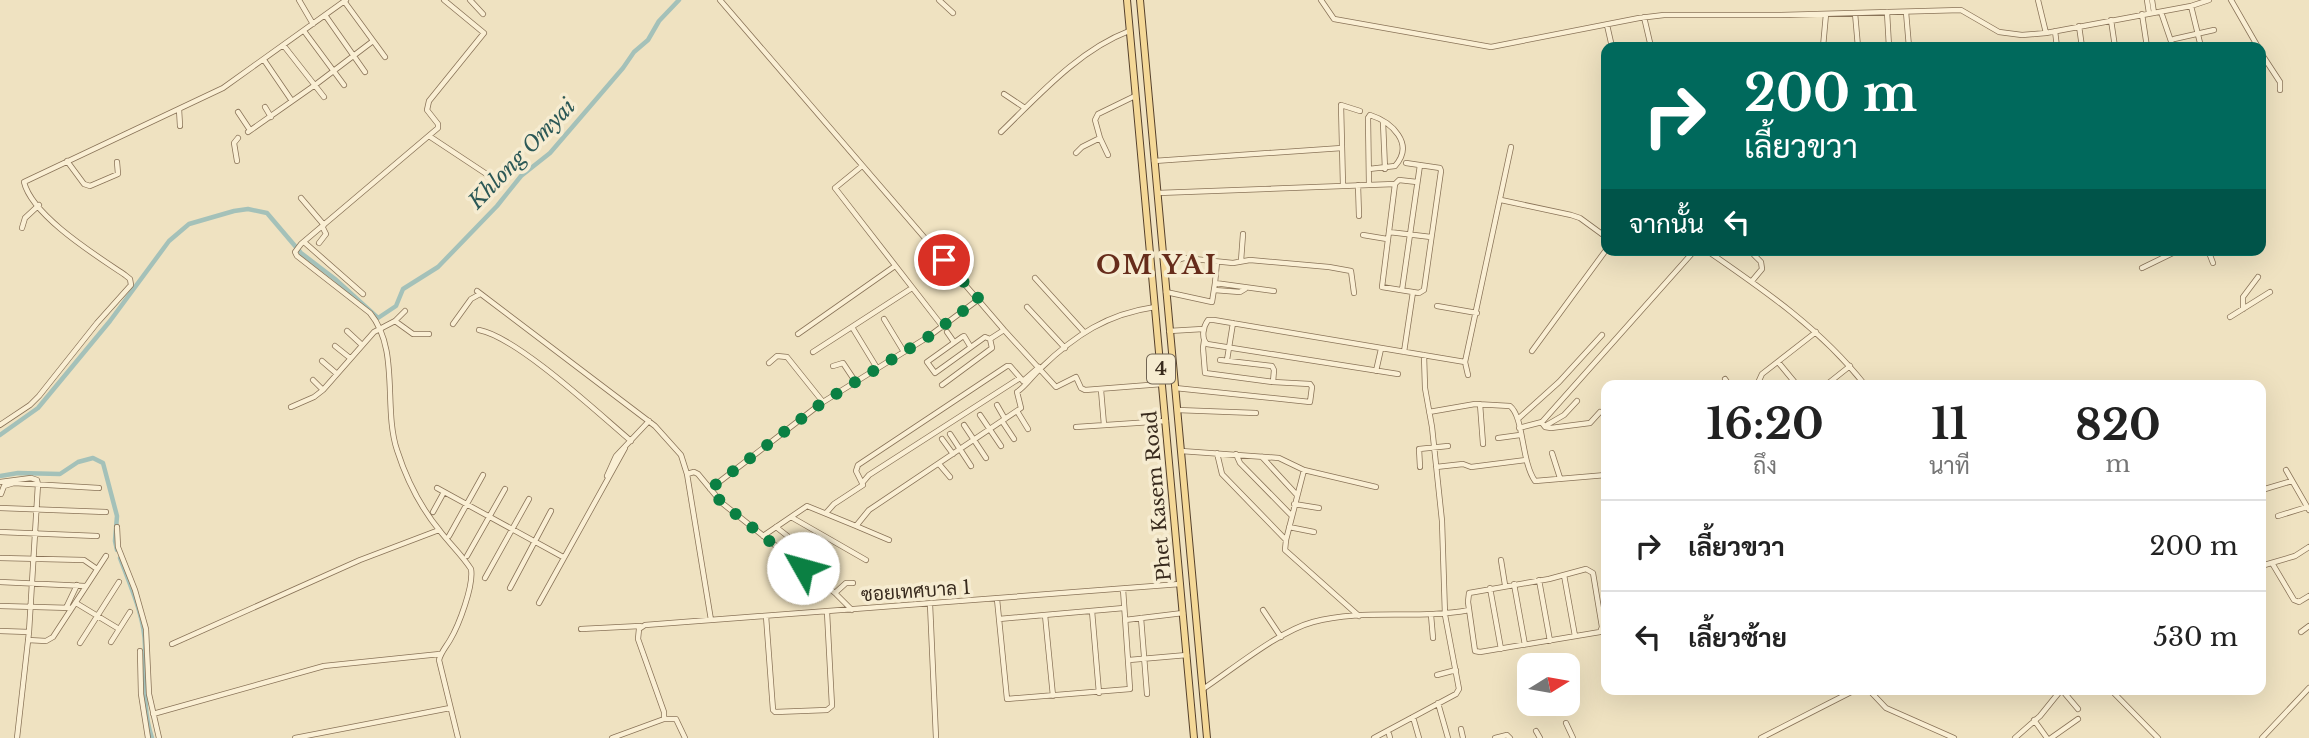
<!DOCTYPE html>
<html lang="th">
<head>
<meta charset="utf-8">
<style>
  :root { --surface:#fff; --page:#f6f6f6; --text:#222; --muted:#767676; --line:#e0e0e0 }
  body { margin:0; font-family:"Libre Baskerville",Sarabun,serif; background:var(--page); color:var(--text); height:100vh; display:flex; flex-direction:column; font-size:26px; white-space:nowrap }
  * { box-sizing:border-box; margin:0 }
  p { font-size:23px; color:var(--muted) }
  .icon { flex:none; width:38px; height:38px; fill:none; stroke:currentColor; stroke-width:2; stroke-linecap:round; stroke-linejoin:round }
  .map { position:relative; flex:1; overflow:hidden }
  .panel { position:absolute; left:1601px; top:380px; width:665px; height:315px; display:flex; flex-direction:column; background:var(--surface); border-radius:14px; box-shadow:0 7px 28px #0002 }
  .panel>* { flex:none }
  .banner { position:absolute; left:1601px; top:42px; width:665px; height:214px; border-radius:14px; box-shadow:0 7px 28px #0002; background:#00695c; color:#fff; overflow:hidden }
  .needle { width:46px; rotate:79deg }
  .fabs { position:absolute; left:1517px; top:653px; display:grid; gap:14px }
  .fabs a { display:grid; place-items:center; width:63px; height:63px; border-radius:14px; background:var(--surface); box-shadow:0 7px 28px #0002; font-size:35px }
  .pin { position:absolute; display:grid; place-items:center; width:60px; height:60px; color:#fff; margin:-30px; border:4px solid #fff; border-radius:50%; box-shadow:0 2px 7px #0007 }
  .me { position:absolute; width:77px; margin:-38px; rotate:308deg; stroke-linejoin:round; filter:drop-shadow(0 0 5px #0008) }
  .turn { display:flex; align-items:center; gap:24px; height:147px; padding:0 28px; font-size:32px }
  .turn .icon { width:91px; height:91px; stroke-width:2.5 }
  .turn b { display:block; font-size:49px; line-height:60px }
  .then { display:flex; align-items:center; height:66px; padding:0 28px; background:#0003; gap:14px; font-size:26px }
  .eta { display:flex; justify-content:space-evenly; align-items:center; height:119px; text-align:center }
  .eta b { font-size:42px; font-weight:700; line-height:49px }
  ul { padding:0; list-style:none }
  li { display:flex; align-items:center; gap:21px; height:91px; padding:0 28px; border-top:2px solid var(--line) }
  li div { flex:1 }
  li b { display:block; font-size:26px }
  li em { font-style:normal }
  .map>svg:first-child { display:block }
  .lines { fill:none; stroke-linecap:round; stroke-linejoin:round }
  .canal { stroke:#a4c1b9; stroke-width:4.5 }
  .minor-casing { stroke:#897358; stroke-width:6 }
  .major-casing { stroke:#56412c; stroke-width:8 }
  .minor { stroke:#faefd4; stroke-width:4.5 }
  .major { stroke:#f4d897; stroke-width:6 }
  .route { stroke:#0b8043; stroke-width:12; stroke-dasharray:0 21.6 }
  .labels { text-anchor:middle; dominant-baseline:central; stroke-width:7; stroke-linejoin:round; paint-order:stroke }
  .shield { fill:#f6ecd1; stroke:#716453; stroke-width:2 }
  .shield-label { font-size:18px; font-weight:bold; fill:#382a1d }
  .street-label { font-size:19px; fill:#382a1d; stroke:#f6ecd1 }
  .water-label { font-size:21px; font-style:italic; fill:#2b5856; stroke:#f6ecd1 }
  .district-label { font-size:26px; font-weight:bold; letter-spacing:2px; fill:#662c1b; stroke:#f6ecd1 }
</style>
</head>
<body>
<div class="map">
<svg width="2309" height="738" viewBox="0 0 2309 738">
  <rect width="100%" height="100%" fill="#efe2c1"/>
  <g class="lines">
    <!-- canal -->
    <path class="canal" d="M0,435L38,408L110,321L169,241L189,224L234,211L248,209L267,213L301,253L335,279L378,318L396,306L403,289L438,267L497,206L521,176L550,153L623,68L634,52L648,40L659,21L679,0
      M0,476L18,473L60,474L78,462L93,458L103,463L117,516L115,541L117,550
      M120,558C130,585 145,618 145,646C146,677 142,709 152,738"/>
    <!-- minor casing -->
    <g class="minor-casing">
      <path id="minor" d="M299,0L313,24
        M444,0L484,33L429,101L427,110L438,124V128L301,244L295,252L297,256L370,313C400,349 383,408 397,450C406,478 421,508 440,531C450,544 462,555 471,569C474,585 459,625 450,640C446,647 441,652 439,660L458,738
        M470,0L483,14
        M720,0L1004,330L1056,387L1076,377L1081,388L1085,390L1162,384
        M939,0L953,13
        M1321,0L1334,19L1491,47L1639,18L1664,15H1781L1961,10L1999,32L2022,35L2046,33L2191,6L2209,0
        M2038,0L2046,33
        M2147,0L2149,13
        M2152,0L2154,13
        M2231,0L2258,47
        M344,1L385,57
        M2191,6L2201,47
        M1887,12L1889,47
        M1906,12L1909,47
        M2161,12L2173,47
        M1855,13L1858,47
        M2142,14L2147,47
        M325,15L365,72
        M1644,17L1651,47
        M2111,20L2115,47
        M1607,25L1612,47
        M2079,26L2082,47
        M304,31L344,85
        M2055,31L2057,47
        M2174,39L2214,30
        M284,46L324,97
        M1823,47L1826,14
        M2261,53L2280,82V90
        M264,60L292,101
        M1004,94L1025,108
        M265,107L271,117
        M179,109L180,126
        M238,112L250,130
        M1383,122L1385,169
        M248,132L315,85L373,41
        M1001,132C1039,95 1079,50 1129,31
        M429,136L497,181
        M1100,138L1108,155
        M1076,153L1082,147L1100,138L1095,120L1098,114L1135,96
        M67,161L84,184L90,186L118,174L117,162
        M237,161L234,143L238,138
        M1154,161L1342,148
        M1406,163L1440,168L1441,171L1424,290L1419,293L1382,287L1395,184L1399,180L1417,182
        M862,166L835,188L943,327
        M1358,185L1359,216
        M1369,185L1368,118L1370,115C1392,122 1415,144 1395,166L1369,169
        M1343,186L1341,105L1360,111
        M1158,193L1395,184
        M301,198L324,225
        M1501,200L1571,215L1580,218L1606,237
        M22,228L25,218L39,205
        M1389,232L1431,237
        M1363,235L1387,239
        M304,242L363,294
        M319,243L326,234L322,226
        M1706,250C1764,290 1821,329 1865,385
        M2208,250L2213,263
        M1241,261L1243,234
        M1217,262L1215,283L1274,291
        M1164,265L1184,258L1233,263L1250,260L1329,267L1351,271L1354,293
        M2142,268L2179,250
        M1035,278L1084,332
        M1752,281L1762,269L1761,262L1754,255L1759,250
        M1214,290L1240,292L1245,289
        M1402,290L1420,165
        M477,291L655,426L681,455L687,474L711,620
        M1166,292L1212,302L1215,283
        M1437,306L1477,313
        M1027,307L1065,348
        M2243,309V297L2258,277
        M2230,317L2270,292
        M884,319L904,352
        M395,321L413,334H429
        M453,324L471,299L480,294
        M852,327L877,368
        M479,330C517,337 599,414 631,441
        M347,331L362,345
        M1169,331L1203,329
        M947,332L954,342
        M798,334L895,266
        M1204,341L1203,348L1205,373L1273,382
        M335,346L350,358
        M970,346L964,336L962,337L927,362L935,373L985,337L990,339
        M1532,351L1606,250
        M813,352L912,288
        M1404,352L1413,292
        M1227,360L1233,323
        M322,361L337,374
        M1778,362L1797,385
        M769,363L777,356L787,357L823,402
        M833,366L843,363L855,381
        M1376,371L1381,349
        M1398,374L1207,344C1201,338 1203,327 1208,320H1214L1465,362
        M1468,375L1465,362L1511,147
        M1725,379L1729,385
        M313,380L323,390L374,332L395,321L405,311
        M942,385L992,348L990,339L1004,330
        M1757,385L1762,374L1816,332
        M1826,385L1850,366
        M1175,388L1310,402L1312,387L1310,384L1273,382L1274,370L1272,366L1220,360
        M1101,390L1104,425
        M1480,404L1483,444
        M997,405L1005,419
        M291,407L314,397L323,390
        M1177,410L1256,413
        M1017,411L1028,429
        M1429,412L1475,404L1510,406C1524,417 1521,461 1535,481L1606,475
        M980,415L1001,446
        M1519,418L1559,382L1602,335
        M1002,421L1014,439
        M1542,423L1545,427L1551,428L1590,423L1600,412
        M0,425L30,405L39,396L97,323L131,285L130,279L125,275C97,256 32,216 24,182L223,88L346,0
        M964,425L986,458
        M1545,426L1564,415L1577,401
        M1076,427L1166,421
        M1519,428L1542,422L1695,250
        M950,434L971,466
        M1498,438L1520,435
        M942,439L953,454
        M1181,451L1279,458L1304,470L1376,487
        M1217,453L1222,474L1286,540
        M1552,453L1560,478
        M1236,454L1240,463L1291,515
        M1262,457L1296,494
        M939,464L950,477
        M1420,467L1419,449L1448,446
        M1436,467L1463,464L1471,467L1526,460
        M1304,470L1286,540L1285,550L1359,616
        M2286,470L2309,510
        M687,474L694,472L698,474L722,503L835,593L852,610
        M607,476L616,456L649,421
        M0,482L31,478L37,480L38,484L29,632L17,738
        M863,482L869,475L1020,378
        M437,488L563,557
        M710,489L823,402L928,337L979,299
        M2265,489L2292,481
        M1,494L4,486L14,483L99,488
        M1294,504L1319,508
        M0,508L106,512
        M433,512L444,492
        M826,513L834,504L863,485L856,471L858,465L1007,366H1010L1023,381L1039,367
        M2278,516L2307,507
        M791,517L866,560
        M856,526L889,540
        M117,527L118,547L135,590L146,629L149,694L159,738
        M776,527L813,556
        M1289,527L1314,532
        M0,532L97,536
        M449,536L483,475
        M763,536L807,506L856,526L869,510L1021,408L1017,392C1027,385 1032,376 1041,368C1075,335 1107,314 1155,307
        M467,556L505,489
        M0,558L84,560L97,569
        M1501,560L1505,585
        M2272,563L2294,600L2299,602L2309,596
        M2261,566L2295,556L2309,547
        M1586,569L1593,573L1602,627L1600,632L1480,652L1475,651L1468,602L1469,593L1549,579Z
        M1564,575L1575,636
        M485,578L529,499
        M2261,579L2263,584L2261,587
        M1539,580L1550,641
        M0,582L85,586
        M1514,584L1525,645
        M826,586L834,574L826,565
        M510,588L551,511
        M1490,588L1501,649
        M835,593L846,583H853
        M997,599L1007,699L1130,689L1123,589
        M76,603L119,629
        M539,603L625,448
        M930,604L936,738
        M0,606L72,608
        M66,608L77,585
        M1263,610L1281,637
        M1092,611L1099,693
        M1045,615L1053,696
        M1431,615L1433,638
        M766,616L773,710L775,712L827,710L832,706L827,612
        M1141,618L1147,694
        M999,619L1124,608
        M1125,620L1183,613
        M581,629L640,626
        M0,631L29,632
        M2301,632L2309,626
        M28,640L46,641L53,637L106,556
        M111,642L130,612
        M80,643L119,582
        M172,644L360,560L439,530
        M140,651L141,694L148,738
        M1129,660L1187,655
        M1437,675L1456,670
        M1203,689C1233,669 1279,631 1313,622C1363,608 1418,620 1469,610
        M1869,690L1886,708L1954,738
        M2062,690L2078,709
        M2111,690L2158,738
        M1438,703L1448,738
        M153,714L324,666L440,654
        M1413,717L1419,738
        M664,719H676L685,738
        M2034,720L2047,738
        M1566,723L1573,738
        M1461,729L1463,738
        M1536,731L1540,738
        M1389,734L1390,738
        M295,738L450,708
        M612,738L664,719V712L638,639L639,629L645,625L1180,584
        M1374,738L1456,694L1459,689L1445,615L1442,521L1432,427L1425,388L1424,355
        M1495,738L1507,735L1510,738
        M1761,738L1855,690
        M2015,738L2040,716L2061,690
        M2051,738L2078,719
        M2262,738L2309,688"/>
    </g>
    <!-- major casing -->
    <g class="major-casing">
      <path id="major" d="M1127,0L1194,738
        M1140,0L1207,738"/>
    </g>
    <!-- minor -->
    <use href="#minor" class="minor"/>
    <!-- major -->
    <use href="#major" class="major"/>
  </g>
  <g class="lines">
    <!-- route -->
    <path class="route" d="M803,568L722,503L710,489L823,402L928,337L979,299L944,260"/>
  </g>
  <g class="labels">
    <!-- shield labels -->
    <rect class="shield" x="1147" y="354.5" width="28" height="29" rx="5"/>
    <g class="shield-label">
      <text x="1161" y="369">4</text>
    </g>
    <!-- street labels -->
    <g class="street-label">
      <text transform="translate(1157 496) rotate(-95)">Phet Kasem Road</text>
      <text transform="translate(916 591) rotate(-4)">ซอยเทศบาล 1</text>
    </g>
    <!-- water labels -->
    <g class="water-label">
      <text transform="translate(522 154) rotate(-46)">Khlong Omyai</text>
    </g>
    <!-- district labels -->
    <g class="district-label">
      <text x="1157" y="265">OM YAI</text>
    </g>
  </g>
</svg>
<div class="fabs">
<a><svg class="needle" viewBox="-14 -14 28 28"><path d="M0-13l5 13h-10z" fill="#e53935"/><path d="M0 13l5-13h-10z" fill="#767676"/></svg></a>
</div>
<div class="pin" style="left:944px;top:260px;background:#d93025"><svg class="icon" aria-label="arrive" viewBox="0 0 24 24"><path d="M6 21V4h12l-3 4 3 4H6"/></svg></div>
<svg class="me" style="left:803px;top:568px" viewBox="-20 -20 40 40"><circle r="19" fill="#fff"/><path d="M0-13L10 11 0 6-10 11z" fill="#0b8043"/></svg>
<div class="banner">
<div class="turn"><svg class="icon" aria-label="right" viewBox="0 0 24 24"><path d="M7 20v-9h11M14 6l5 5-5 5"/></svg><div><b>200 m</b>เลี้ยวขวา</div></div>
<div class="then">จากนั้น<svg class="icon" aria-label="left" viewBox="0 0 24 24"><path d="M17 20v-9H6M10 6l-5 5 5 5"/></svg></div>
</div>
<section class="panel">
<div class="eta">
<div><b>16:20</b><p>ถึง</p></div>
<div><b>11</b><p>นาที</p></div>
<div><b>820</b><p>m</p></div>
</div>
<ul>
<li><svg class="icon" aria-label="right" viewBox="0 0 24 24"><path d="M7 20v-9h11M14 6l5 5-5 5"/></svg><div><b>เลี้ยวขวา</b></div><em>200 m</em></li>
<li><svg class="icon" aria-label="left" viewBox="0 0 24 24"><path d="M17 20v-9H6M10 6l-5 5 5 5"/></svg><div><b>เลี้ยวซ้าย</b></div><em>530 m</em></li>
</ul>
</section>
</div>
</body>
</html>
